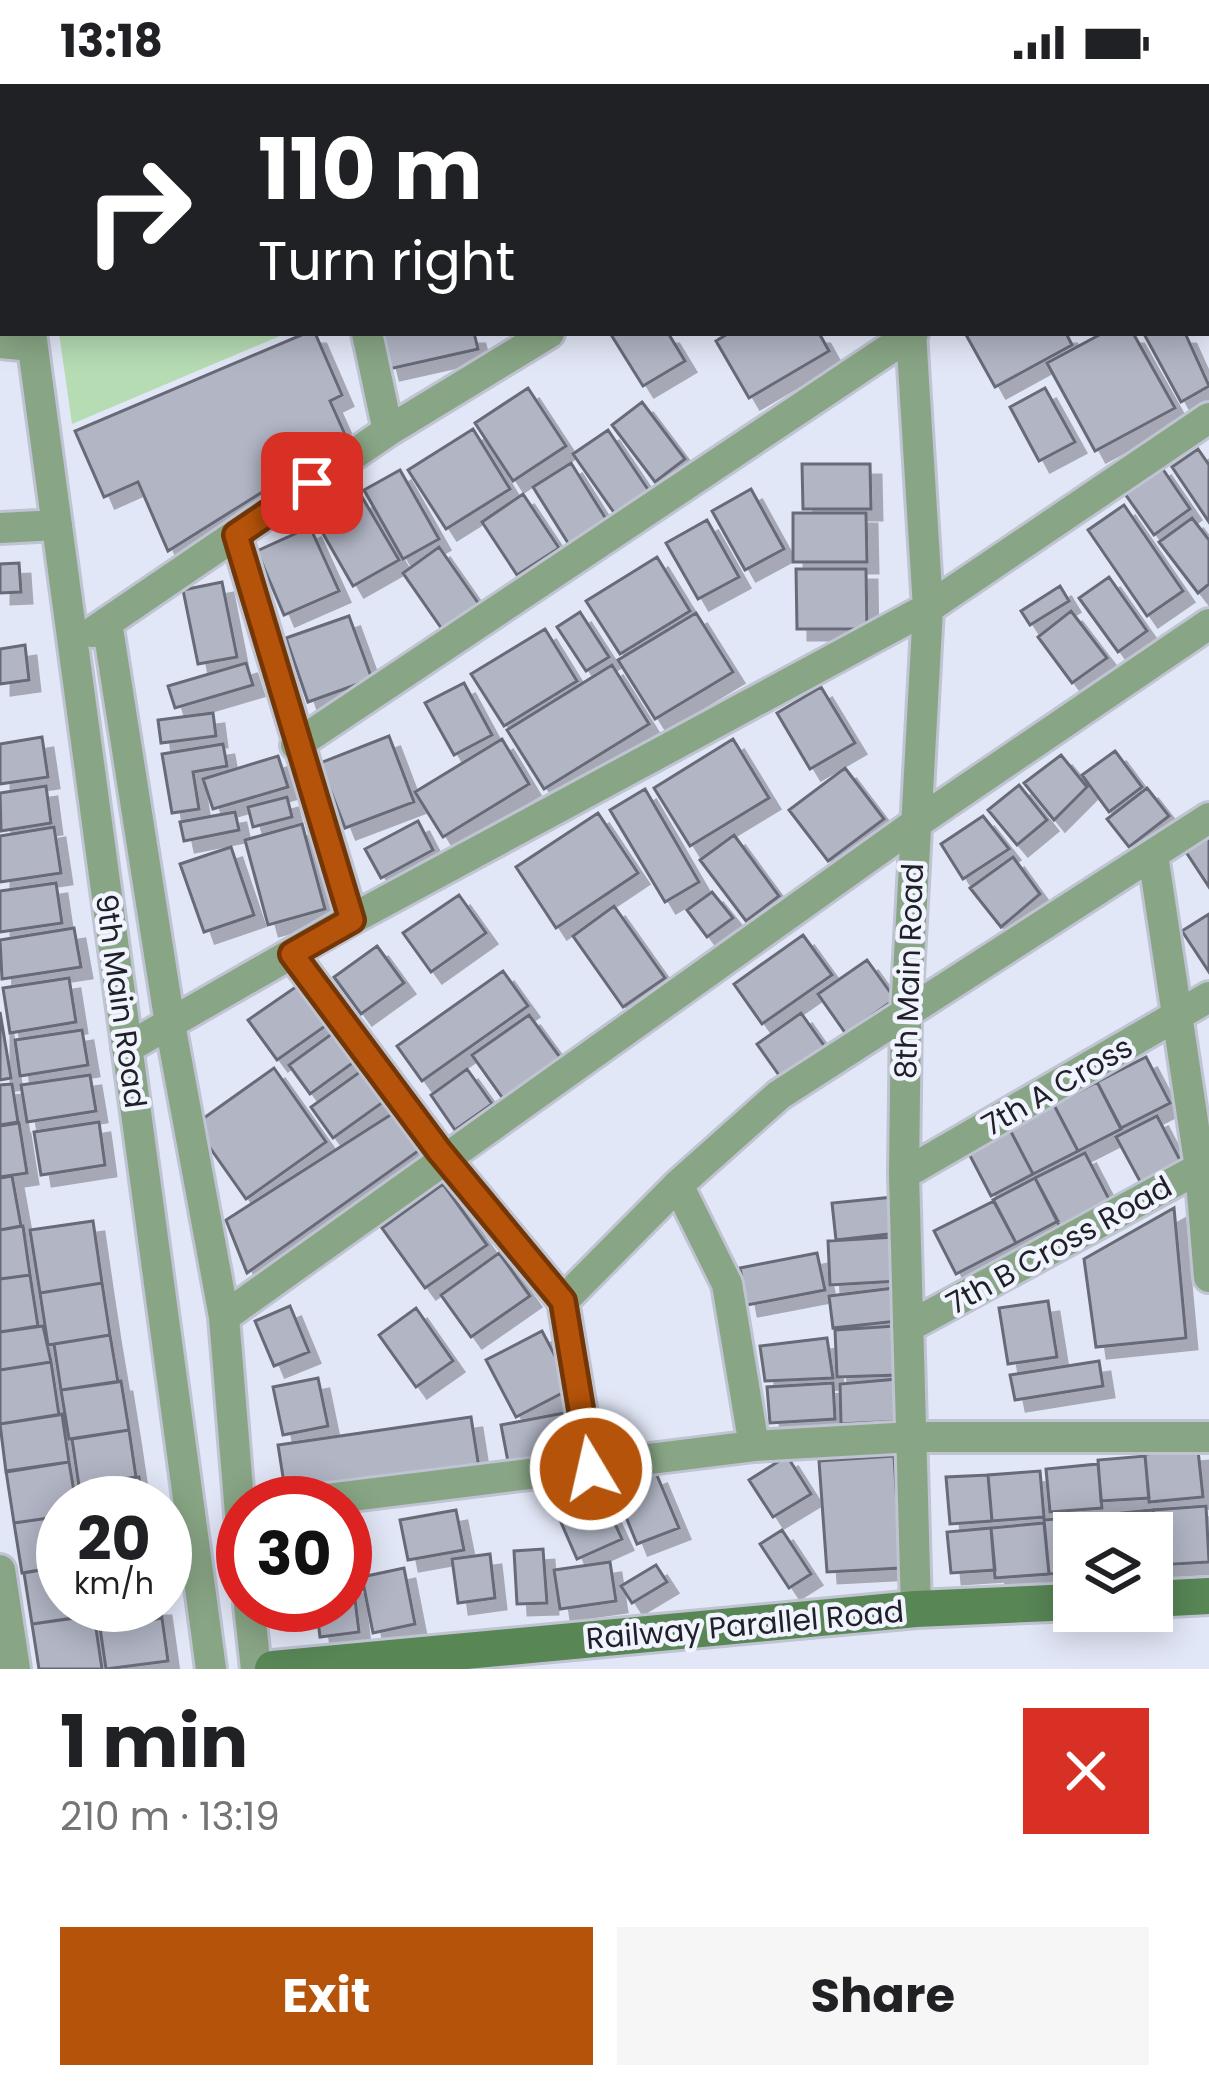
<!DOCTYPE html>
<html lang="en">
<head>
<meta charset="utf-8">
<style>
  :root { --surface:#fff; --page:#f6f6f6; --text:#202124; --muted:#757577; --accent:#b45309 }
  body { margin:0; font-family:Poppins,sans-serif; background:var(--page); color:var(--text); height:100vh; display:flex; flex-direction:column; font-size:45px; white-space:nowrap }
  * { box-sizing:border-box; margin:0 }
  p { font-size:39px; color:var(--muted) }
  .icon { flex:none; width:66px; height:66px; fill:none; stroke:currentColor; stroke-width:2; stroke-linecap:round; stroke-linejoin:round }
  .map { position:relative; height:1585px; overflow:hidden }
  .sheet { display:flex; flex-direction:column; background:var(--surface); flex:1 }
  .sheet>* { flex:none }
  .banner { position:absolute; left:0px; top:0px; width:1209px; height:252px; box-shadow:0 6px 30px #0003; background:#202124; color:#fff; overflow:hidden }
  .fabs { position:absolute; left:1053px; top:1428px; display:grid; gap:24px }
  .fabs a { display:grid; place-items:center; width:120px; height:120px; border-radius:0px; background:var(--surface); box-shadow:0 6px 30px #0003; font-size:60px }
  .speed { position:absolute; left:36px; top:1392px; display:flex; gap:24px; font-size:60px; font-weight:700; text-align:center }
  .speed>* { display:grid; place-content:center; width:156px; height:156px; border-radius:50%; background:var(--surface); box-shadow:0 6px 30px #0003; line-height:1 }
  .speed small { font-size:30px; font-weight:400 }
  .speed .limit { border:18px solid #d22; background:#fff; color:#111 }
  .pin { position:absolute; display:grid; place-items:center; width:102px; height:102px; color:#fff; margin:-51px; border-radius:24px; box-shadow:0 6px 18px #0006 }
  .me { position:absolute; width:132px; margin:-66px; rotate:351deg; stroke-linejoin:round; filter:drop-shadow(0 0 9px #0008) }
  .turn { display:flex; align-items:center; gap:42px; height:252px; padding:0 60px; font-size:54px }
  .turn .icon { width:156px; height:156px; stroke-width:2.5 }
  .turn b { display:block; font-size:84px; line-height:102px }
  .round { display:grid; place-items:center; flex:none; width:126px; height:126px; border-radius:0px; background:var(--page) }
  .head { display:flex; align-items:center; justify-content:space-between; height:204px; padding:0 60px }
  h1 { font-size:72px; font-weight:700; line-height:90px }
  .action { display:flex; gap:24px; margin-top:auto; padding:24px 60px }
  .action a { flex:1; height:138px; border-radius:0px; background:var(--accent); color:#fff; font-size:48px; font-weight:700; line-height:138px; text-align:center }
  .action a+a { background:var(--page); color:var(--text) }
  .status { display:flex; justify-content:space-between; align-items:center; height:84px; padding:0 60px; background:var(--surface); direction:ltr }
  .status svg { height:33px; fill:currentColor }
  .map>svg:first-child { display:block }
  .green { fill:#b6dcb3 }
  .building { fill:#b1b5c4; stroke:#676b78; stroke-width:3; filter:url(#shadow) }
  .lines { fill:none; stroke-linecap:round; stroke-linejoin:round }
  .street-casing { stroke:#bfc3d2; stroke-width:36 }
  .secondary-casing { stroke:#bfc3d2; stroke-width:42 }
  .street { stroke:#88a685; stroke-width:30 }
  .secondary { stroke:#588655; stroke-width:36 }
  .route-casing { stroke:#753606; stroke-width:30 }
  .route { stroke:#b45309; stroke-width:21 }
  .labels { text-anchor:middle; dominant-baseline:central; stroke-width:9; stroke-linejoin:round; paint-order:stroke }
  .street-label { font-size:30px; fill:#1f2127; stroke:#f1f4fe }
</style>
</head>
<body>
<div class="status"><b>13:18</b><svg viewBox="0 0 49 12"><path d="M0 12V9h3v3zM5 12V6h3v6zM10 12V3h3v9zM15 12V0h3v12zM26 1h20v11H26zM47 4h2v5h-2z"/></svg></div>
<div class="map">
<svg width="1209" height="1585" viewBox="0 0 1209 1585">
  <defs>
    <filter id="shadow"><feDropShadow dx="11" dy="11" stdDeviation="0" flood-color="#0004"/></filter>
  </defs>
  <rect width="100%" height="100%" fill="#e2e7f7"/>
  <!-- green -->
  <path class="green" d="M59,249H287L72,340Z"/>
  <!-- building -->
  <path class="building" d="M734,0H870L872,3H736Z
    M306,249H315L342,311L330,317L347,355L168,467L138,398L104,413L75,347Z
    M380,249H474L478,265L389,285Z
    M610,249H668L685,277L643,302Z
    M729,249H819L829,267L749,314L716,257Z
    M965,249H1066L1072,261L995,303Z
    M1103,249H1133L1175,324L1095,367L1047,279Z
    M1185,249L1209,302L1181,318L1144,250Z
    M528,304L566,362L513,397L475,339Z
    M1045,304L1075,358L1039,377L1010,323Z
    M642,318L685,375L655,398L612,341Z
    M473,345L510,405L446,445L408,386Z
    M608,346L649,407L615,430L573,370Z
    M1198,365L1209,381V438L1172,383Z
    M571,379L611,443L573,467L533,403Z
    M802,380H870L871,425H803Z
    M1160,381L1190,425L1154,451L1123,407Z
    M400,386L439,455L403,475L364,406Z
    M751,405L784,465L745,486L712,427Z
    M523,410L559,464L517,491L482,438Z
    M362,413L399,476L353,502L317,439Z
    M1124,421L1183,507L1147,532L1088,446Z
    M793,429H866L867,478H793Z
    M1192,434L1209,456V500L1198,509L1159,458Z
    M707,436L739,493L698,515L666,459Z
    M310,443L339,507L284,531L257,467Z
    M439,463L481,523L444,548L403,489Z
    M657,473L690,527L620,570L586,517Z
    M19,479L21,508L0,509V480Z
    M796,485H866L867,545H797Z
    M1109,493L1147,547L1118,568L1079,514Z
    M222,498L237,573L198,580L183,506Z
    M1060,502L1069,517L1030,541L1021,527Z
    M1071,527L1107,574L1072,599L1038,553Z
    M580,528L609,573L586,587L557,543Z
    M696,529L733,588L655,635L618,576Z
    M349,532L372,595L308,618L286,554Z
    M545,545L577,597L504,642L471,590Z
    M25,561L29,596L0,600V565Z
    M246,579L253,601L175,624L168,602Z
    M612,581L649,640L544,705L507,646Z
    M464,599L492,651L454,671L425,619Z
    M821,603L855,659L810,685L777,629Z
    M213,629L216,652L161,659L158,636Z
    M389,652L414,718L345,744L320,679Z
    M42,653L48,693L0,700V660Z
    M502,655L529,700L443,753L415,708Z
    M733,655L769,714L690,762L654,704Z
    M223,660L227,682L193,688L199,725L172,729L162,670Z
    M1115,667L1142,703L1109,728L1082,691Z
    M1061,671L1087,703L1054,736L1024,699Z
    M278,672L288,703L213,725L203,695Z
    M845,684L884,735L828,777L789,726Z
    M1019,701L1047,736L1017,761L988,726Z
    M46,702L51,739L1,747L0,709Z
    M1147,704L1169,732L1129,763L1107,735Z
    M645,705L699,798L665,818L610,726Z
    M287,713L292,733L253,743L248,723Z
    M235,728L239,746L184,757L180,738Z
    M598,729L638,789L556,844L516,783Z
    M983,732L1009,765L963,795L941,760Z
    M418,737L433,766L381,794L365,765Z
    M302,740L325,825L268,841L245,756Z
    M54,743L61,789L0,798V752Z
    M1209,750V803L1184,765Z
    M734,751L779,812L746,837L700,776Z
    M231,763L254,831L204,848L180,780Z
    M1013,773L1040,810L1001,843L970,804Z
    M56,799L62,839L0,848V807Z
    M712,808L733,834L707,853L687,826Z
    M459,811L486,849L431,888L403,849Z
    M614,822L665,894L623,923L573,852Z
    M1209,830V888L1182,847Z
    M74,844L81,883L2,895L0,856Z
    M803,851L832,891L762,940L734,900Z
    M377,862L404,899L361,930L334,893Z
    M867,876L895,915L846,950L818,910Z
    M503,887L528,922L422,997L397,962Z
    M69,894L76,938L10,949L3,904Z
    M303,898L331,938L277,976L248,936Z
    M0,928L11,994L0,996Z
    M801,929L825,963L781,994L757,960Z
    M529,931L562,976L504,1016L472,971Z
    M82,946L88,981L20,992L15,956Z
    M333,949L354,978L310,1010L289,981Z
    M1146,973L1170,1019L1121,1044L1097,998Z
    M274,984L326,1058L246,1115L194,1041Z
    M364,985L386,1016L333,1054L311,1023Z
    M467,985L492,1020L455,1046L431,1011Z
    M90,991L96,1027L27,1038L21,1001Z
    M1097,998L1121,1045L1078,1067L1054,1021Z
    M12,1000L18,1038L0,1041V1001Z
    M1054,1021L1078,1067L1033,1090L1009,1044Z
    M395,1028L421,1065L247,1189L226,1136Z
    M1157,1032L1182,1080L1142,1101L1116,1053Z
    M99,1038L105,1081L41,1091L34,1048Z
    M19,1039L27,1089L0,1093V1042Z
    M1009,1044L1033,1090L991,1112L967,1066Z
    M1085,1069L1110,1117L1060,1143L1035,1094Z
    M12,1092L21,1142L0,1146V1094Z
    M1035,1094L1058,1137L1016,1159L993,1116Z
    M443,1100L487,1161L425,1204L382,1144Z
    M894,1113L898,1149L836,1156L832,1119Z
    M994,1117L1016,1159L956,1190L934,1147Z
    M1174,1124L1186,1254L1096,1263L1084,1175Z
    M93,1137L102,1199L40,1209L30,1146Z
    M23,1142L30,1191L0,1195V1146Z
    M895,1153L898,1197L830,1201L828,1157Z
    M499,1169L530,1212L471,1253L441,1211Z
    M817,1169L825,1206L747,1221L740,1184Z
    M30,1191L38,1242L0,1248V1195Z
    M102,1199L110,1251L48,1261L40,1209Z
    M894,1204L898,1237L833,1244L829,1212Z
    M1048,1217L1057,1273L1008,1280L999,1224Z
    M290,1222L309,1268L274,1282L255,1237Z
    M416,1224L453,1277L416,1303L379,1251Z
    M43,1242L51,1278L0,1286V1248Z
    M895,1242L899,1291L837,1293L835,1246Z
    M542,1247L572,1304L516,1333L486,1276Z
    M110,1251L118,1298L61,1306L54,1260Z
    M827,1254L833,1294L765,1297L760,1262Z
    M1099,1277L1103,1302L1015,1316L1010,1291Z
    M51,1278L59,1331L0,1340V1286Z
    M318,1294L328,1342L283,1351L273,1303Z
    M898,1295L901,1337L841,1340L840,1300Z
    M121,1297L129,1346L69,1355L61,1306Z
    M833,1299L835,1335L770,1339L767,1303Z
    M564,1329L572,1372L509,1383L501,1341Z
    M62,1330L69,1378L6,1388L0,1340Z
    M471,1333L479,1384L286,1412L278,1361Z
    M129,1346L136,1393L79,1402L72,1355Z
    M1198,1366L1203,1413L1149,1418L1145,1370Z
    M787,1372L811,1410L773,1433L749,1396Z
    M894,1372L901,1484L827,1488L819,1377Z
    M1145,1372L1149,1414L1101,1417L1098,1376Z
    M69,1378L76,1419H63V1432L14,1439L6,1387Z
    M1098,1380L1102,1424L1050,1428L1046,1385Z
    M1040,1387L1044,1433L992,1437L988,1391Z
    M656,1389L679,1444L637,1460L615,1406Z
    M988,1391L992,1437L950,1440L946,1393Z
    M139,1393L143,1419H82L79,1402Z
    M597,1401L622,1455L577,1475L553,1420Z
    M1206,1422L1209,1478L1158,1481L1153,1426Z
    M456,1426L464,1466L408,1476L400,1436Z
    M1153,1426L1158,1476H1152V1449H1101L1100,1431Z
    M1100,1431L1101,1449H1074V1488L1049,1490L1044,1436Z
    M63,1432V1482L22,1489L14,1439Z
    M345,1433H353L356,1474L345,1475Z
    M1044,1439L1049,1490L995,1494L991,1444Z
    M991,1444L995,1486L951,1489L947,1448Z
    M782,1446L811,1490L789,1504L760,1460Z
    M543,1465L547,1519L517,1520L514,1467Z
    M490,1470L495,1514L458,1519L452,1475Z
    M610,1478L616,1517L560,1525L554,1486Z
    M656,1481L667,1498L632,1519L621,1502Z
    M63,1482V1521H89L90,1532L32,1540L24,1489Z
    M404,1484L415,1540L373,1549L362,1493Z
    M353,1499L359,1548L320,1553L316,1521H345V1500Z
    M95,1521H160L162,1534L99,1544Z
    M94,1531L102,1585H39L32,1540Z
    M162,1534L168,1577L106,1585L100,1544Z"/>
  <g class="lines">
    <!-- street casing -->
    <g class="street-casing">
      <path id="street" d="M320,0V3
        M527,0L528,3
        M887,0V3
        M930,3L935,0
        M0,22L3,44
        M1206,80L1209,79
        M31,249L211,1585
        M367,249L388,347
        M911,249L928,524L906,928L904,1090L916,1525
        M0,259L32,262
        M0,444L57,441
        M236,451L352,835
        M107,538L170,940L224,1233L243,1467
        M93,548L388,347L549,249
        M296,661L913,249
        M1153,771L1200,1084L1209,1193
        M292,870L439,1067L563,1217
        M127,964L352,835L928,524L1209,334
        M904,1090L1209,913
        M678,1101L727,1200L754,1362
        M224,1233L915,740L1209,540
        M908,1243L1209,1079
        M591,1385L563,1217L678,1101L779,1011L1209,734
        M295,1419L754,1362L913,1353H1209
        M0,1486L15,1585
        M249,1521L256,1585"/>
    </g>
    <!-- secondary casing -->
    <g class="secondary-casing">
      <path id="secondary" d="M1152,1515L1209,1512
        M273,1585L916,1525L1074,1518"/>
    </g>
    <!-- street -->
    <use href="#street" class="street"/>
    <!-- secondary -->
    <use href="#secondary" class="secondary"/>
  </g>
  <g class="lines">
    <!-- route casing -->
    <g class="route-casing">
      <path id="route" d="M312,399L236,451L352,836L292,870L439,1067L563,1217L591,1385"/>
    </g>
    <!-- route -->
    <use href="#route" class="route"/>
  </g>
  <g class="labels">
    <!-- street labels -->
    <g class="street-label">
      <text transform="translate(909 887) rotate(-88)">8th Main Road</text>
      <text transform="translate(121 917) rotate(82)">9th Main Road</text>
      <text transform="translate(1057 1002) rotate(-30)">7th A Cross</text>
      <text transform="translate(1059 1161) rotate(-29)">7th B Cross Road</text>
      <text transform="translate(745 1541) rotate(-5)">Railway Parallel Road</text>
    </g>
  </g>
</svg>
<div class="fabs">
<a><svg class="icon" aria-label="layers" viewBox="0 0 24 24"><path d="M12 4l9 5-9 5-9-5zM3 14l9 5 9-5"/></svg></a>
</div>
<div class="speed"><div>20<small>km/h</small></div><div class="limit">30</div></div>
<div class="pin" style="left:312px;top:399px;background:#d93025"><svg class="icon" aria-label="arrive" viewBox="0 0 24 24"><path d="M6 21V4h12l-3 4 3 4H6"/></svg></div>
<svg class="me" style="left:591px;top:1385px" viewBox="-20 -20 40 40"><circle r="17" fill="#b45309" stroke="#fff" stroke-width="3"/><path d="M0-11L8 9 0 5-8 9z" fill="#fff"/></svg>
<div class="banner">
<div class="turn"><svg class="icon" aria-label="right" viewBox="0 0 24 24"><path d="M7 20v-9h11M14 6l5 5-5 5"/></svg><div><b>110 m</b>Turn right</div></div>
</div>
</div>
<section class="sheet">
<div class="head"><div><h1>1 min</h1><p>210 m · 13:19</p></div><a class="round" style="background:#d93025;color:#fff"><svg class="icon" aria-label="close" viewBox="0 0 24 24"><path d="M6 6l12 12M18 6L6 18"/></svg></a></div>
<div class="action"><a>Exit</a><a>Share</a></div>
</section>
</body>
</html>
